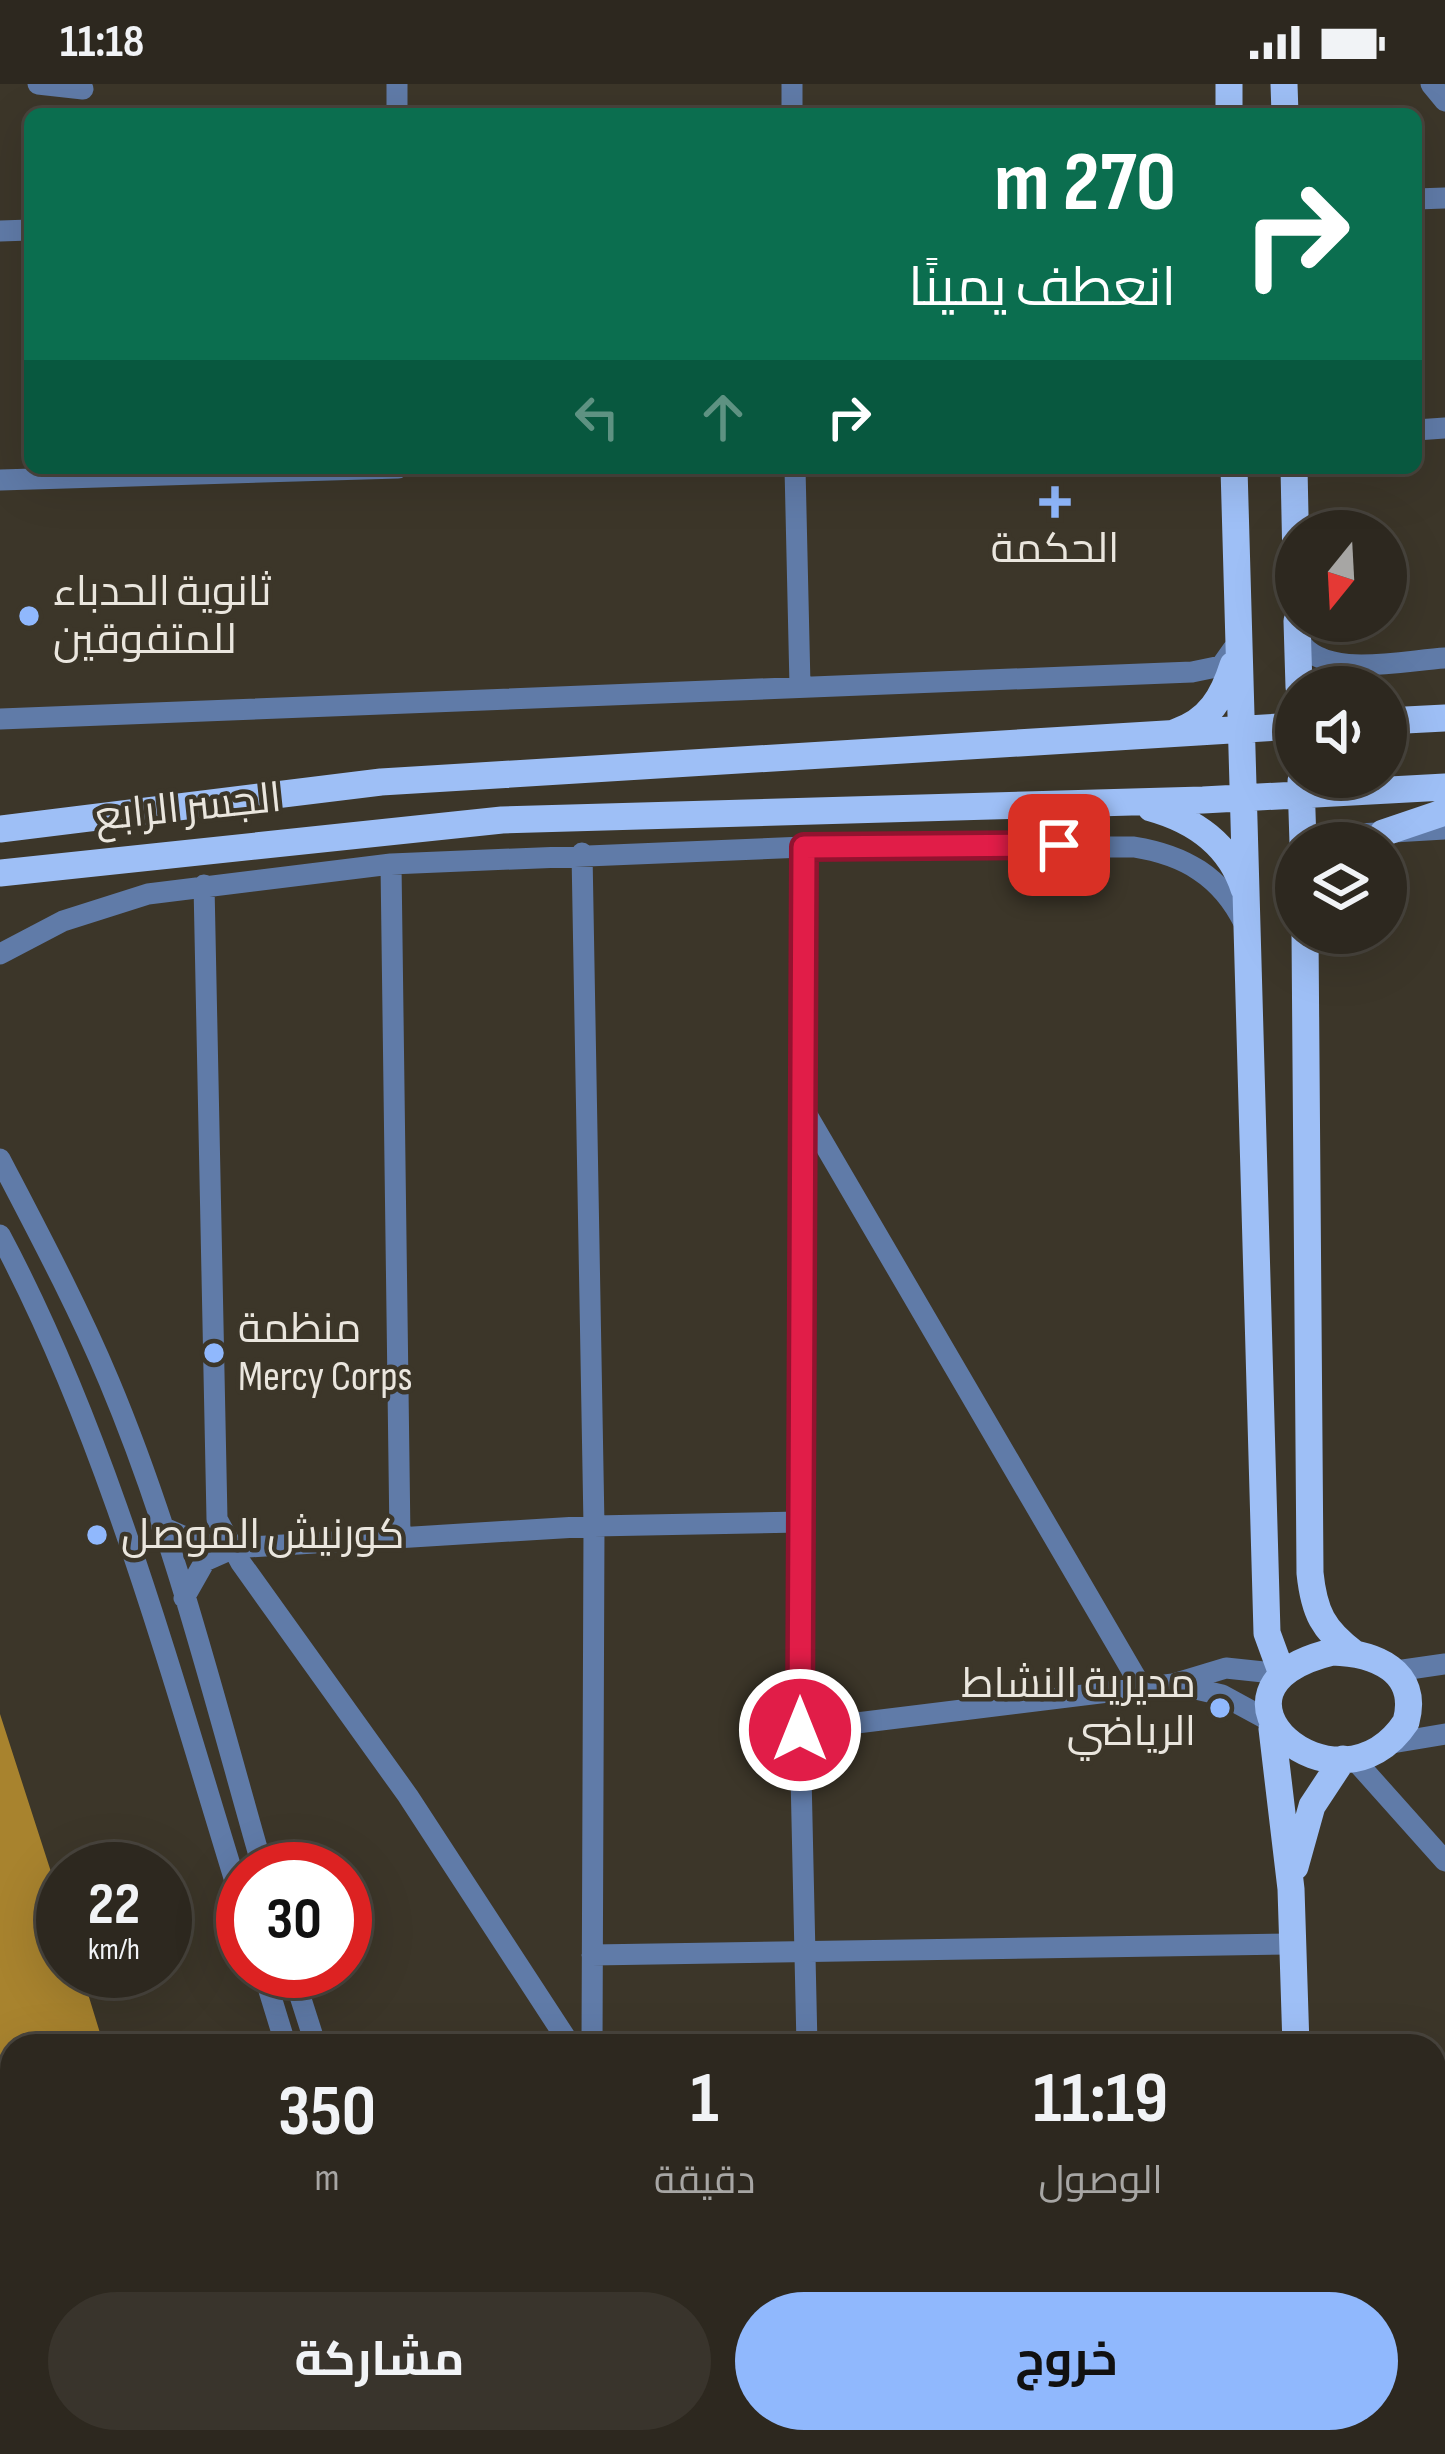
<!DOCTYPE html>
<html lang="ar">
<head>
<meta charset="utf-8">
<style>
  :root { --surface:#2d281f; --page:#39342c; --text:#f1f3f6; --muted:#a7a6a4; --line:#48443d; --accent:#90b8fd }
  body { margin:0; font-family:"Sofia Sans Condensed",Cairo,sans-serif; background:var(--page); color:var(--text); direction:rtl; height:100vh; display:flex; flex-direction:column; font-size:45px; white-space:nowrap }
  * { box-sizing:border-box; margin:0 }
  p { font-size:39px; color:var(--muted) }
  .icon { flex:none; width:66px; height:66px; fill:none; stroke:currentColor; stroke-width:2; stroke-linecap:round; stroke-linejoin:round }
  .map { position:relative; flex:1; overflow:hidden; direction:ltr }
  .drawer { position:absolute; left:0px; top:1950px; width:1446px; height:420px; display:flex; flex-direction:column; background:var(--surface); border-radius:36px 36px 0 0; box-shadow:0 12px 48px #0002,0 0 0 3px var(--line); direction:rtl }
  .drawer>* { flex:none }
  .guide { position:absolute; left:24px; top:24px; width:1398px; height:366px; border-radius:18px; box-shadow:0 12px 48px #0002,0 0 0 3px var(--line); direction:rtl; background:#0b6e4f; color:#fff; overflow:hidden }
  .needle { width:78px; rotate:198deg }
  .tools { position:absolute; left:1275px; top:426px; display:grid; gap:24px }
  .tools a { display:grid; place-items:center; width:132px; height:132px; border-radius:50%; background:var(--surface); box-shadow:0 12px 48px #0002,0 0 0 3px var(--line); font-size:60px }
  .speed { position:absolute; left:36px; top:1758px; display:flex; gap:24px; font-size:60px; font-weight:700; text-align:center }
  .speed>* { display:grid; place-content:center; width:156px; height:156px; border-radius:50%; background:var(--surface); box-shadow:0 12px 48px #0002,0 0 0 3px var(--line); line-height:1 }
  .speed small { font-size:30px; font-weight:400 }
  .speed .limit { border:18px solid #d22; background:#fff; color:#111 }
  .pin { position:absolute; display:grid; place-items:center; width:102px; height:102px; color:#fff; margin:-51px; border-radius:24px; box-shadow:0 6px 18px #0006 }
  .me { position:absolute; width:132px; margin:-66px; rotate:0deg; stroke-linejoin:round; filter:drop-shadow(0 0 9px #0008) }
  .turn { display:flex; align-items:center; gap:42px; height:252px; padding:0 48px; font-size:54px }
  .turn .icon { width:156px; height:156px; stroke-width:2.5 }
  .turn b { display:block; font-size:84px; line-height:102px }
  .lanes { display:flex; align-items:center; height:114px; padding:0 48px; background:#0003; justify-content:center; gap:60px; direction:ltr }
  .lanes .off { opacity:.35 }
  .eta { display:flex; justify-content:space-evenly; align-items:center; height:204px; text-align:center }
  .eta b { font-size:72px; font-weight:700; line-height:84px }
  .primary-button { display:flex; gap:24px; margin-top:auto; padding:24px 48px }
  .primary-button a { flex:1; height:138px; border-radius:72px; background:var(--accent); color:#111; font-size:48px; font-weight:700; line-height:138px; text-align:center }
  .primary-button a+a { background:var(--page); color:var(--text) }
  .status { display:flex; justify-content:space-between; align-items:center; height:84px; padding:0 60px; background:var(--surface); direction:ltr }
  .status svg { height:33px; fill:currentColor }
  .map>svg:first-child { display:block }
  .water { fill:#a8832e }
  .lines { fill:none; stroke-linecap:round; stroke-linejoin:round }
  .minor { stroke:#607ba8; stroke-width:21 }
  .major { stroke:#9ebff6; stroke-width:27 }
  .route-casing { stroke:#92132f; stroke-width:30 }
  .route { stroke:#e11d48; stroke-width:21 }
  .poi-dot { fill:#90b8fd; stroke:#3c3629; stroke-width:4.5 }
  .labels { text-anchor:middle; dominant-baseline:central; stroke-width:9; stroke-linejoin:round; paint-order:stroke }
  .poi-label { font-size:42px; fill:#eae6de; stroke:#3c3629; text-anchor:start }
  .street-label { font-size:42px; fill:#eae6de; stroke:#3c3629 }
</style>
</head>
<body>
<div class="status"><b>11:18</b><svg viewBox="0 0 49 12"><path d="M0 12V9h3v3zM5 12V6h3v6zM10 12V3h3v9zM15 12V0h3v12zM26 1h20v11H26zM47 4h2v5h-2z"/></svg></div>
<div class="map">
<svg width="1445" height="2370" viewBox="0 0 1445 2370">
  <rect width="100%" height="100%" fill="#3c3629"/>
  <!-- water -->
  <path class="water" d="M0,1630L63,1825V1887H81L104,1962H12V2171L0,2139Z
    M12,2305V2358H110L112,2370H0V2316Z
    M186,2358H236L240,2370H192Z"/>
  <g class="lines">
    <!-- minor -->
    <path class="minor" d="M38,0L83,5
      M397,0V30
      M792,0V30
      M1431,0L1445,17
      M1416,115L1445,114
      M0,147L30,146
      M1416,346L1445,344
      M795,384L800,602
      M0,396L398,384
      M1298,555C1322,597 1404,576 1445,574
      M0,635L1192,588L1221,582L1233,565
      M1338,759L1359,750L1445,745
      M804,763L800,1646L807,1962
      M582,769L594,1442L592,1962
      M391,780L400,1454
      M204,801L217,1435L241,1479L408,1712L571,1962
      M0,870L63,837L148,810L391,780L804,763H1134C1184,771 1221,792 1244,839
      M803,1024L1142,1604
      M0,1075C38,1148 77,1221 109,1297C175,1454 216,1622 263,1785
      M0,1151C109,1355 174,1601 243,1823
      M162,1443L201,1460L232,1464L594,1442L800,1438
      M184,1514L205,1477L232,1465
      M1396,1587L1445,1580
      M1174,1600L1222,1611L1270,1637
      M800,1646L1173,1600L1226,1584L1282,1590
      M1386,1660L1445,1650
      M1353,1674L1445,1777
      M592,1871L1291,1860
      M263,1887L286,1962
      M292,1887L316,1962
      M410,2358L414,2370
      M446,2358L450,2370
      M809,2364L877,2358"/>
    <!-- major -->
    <path class="major" d="M1229,0V30
      M1284,0L1285,30
      M1234,384L1267,1549L1282,1590
      M1294,384L1296,479
      M1297,537L1299,603
      M1386,637L1445,634
      M1176,648C1209,637 1223,613 1233,581
      M1301,697L1303,759
      M1151,724C1194,736 1230,761 1244,805
      M0,745L381,698L1296,642
      M1383,749L1445,728
      M0,789L502,736L1203,716L1445,703
      M1305,849L1310,1489C1314,1528 1323,1546 1354,1569
      M1332,1568C1375,1569 1420,1587 1406,1638C1337,1742 1181,1604 1332,1568Z
      M1272,1645L1291,1805L1296,1962
      M1295,1783L1312,1722L1343,1675
      M1310,2358V2370"/>
  </g>
  <g class="lines">
    <!-- route casing -->
    <g class="route-casing">
      <path id="route" d="M800,1646L804,763L1059,761"/>
    </g>
    <!-- route -->
    <use href="#route" class="route"/>
  </g>
  <!-- markers -->
  <g class="poi-dot">
    <path d="M1049 400h12v12h12v12h-12v12h-12v-12h-12v-12h12z"/>
    <circle cx="29" cy="532" r="12"/>
    <circle cx="214" cy="1269" r="12"/>
    <circle cx="97" cy="1451" r="12"/>
    <circle cx="1220" cy="1624" r="12"/>
  </g>
  <g class="labels">
    <!-- poi labels -->
    <g class="poi-label">
      <text x="1055" y="465" text-anchor="middle">الحكمة</text>
      <text x="53" y="508">ثانوية الحدباء<tspan x="53" dy="48">للمتفوقين</tspan></text>
      <text x="238" y="1245">منظمة<tspan x="238" dy="48">Mercy Corps</tspan></text>
      <text x="121" y="1451">كورنيش الموصل</text>
      <text x="1196" y="1600" text-anchor="end">مديرية النشاط<tspan x="1196" dy="48">الرياضي</tspan></text>
    </g>
    <!-- street labels -->
    <g class="street-label">
      <text transform="translate(188 724) rotate(-6)">الجسر الرابع</text>
    </g>
  </g>
</svg>
<div class="tools">
<a><svg class="needle" viewBox="-14 -14 28 28"><path d="M0-13l5 13h-10z" fill="#e53935"/><path d="M0 13l5-13h-10z" fill="#a7a6a4"/></svg></a>
<a><svg class="icon" aria-label="sound" viewBox="0 0 24 24"><path d="M4 9h4l5-4v14l-5-4H4zM17 9q2 3 0 6"/></svg></a>
<a><svg class="icon" aria-label="layers" viewBox="0 0 24 24"><path d="M12 4l9 5-9 5-9-5zM3 14l9 5 9-5"/></svg></a>
</div>
<div class="speed"><div>22<small>km/h</small></div><div class="limit">30</div></div>
<div class="pin" style="left:1059px;top:761px;background:#d93025"><svg class="icon" aria-label="arrive" viewBox="0 0 24 24"><path d="M6 21V4h12l-3 4 3 4H6"/></svg></div>
<svg class="me" style="left:800px;top:1646px" viewBox="-20 -20 40 40"><circle r="17" fill="#e11d48" stroke="#fff" stroke-width="3"/><path d="M0-11L8 9 0 5-8 9z" fill="#fff"/></svg>
<div class="guide">
<div class="turn"><svg class="icon" aria-label="right" viewBox="0 0 24 24"><path d="M7 20v-9h11M14 6l5 5-5 5"/></svg><div><b>270 m</b>انعطف يمينًا</div></div>
<div class="lanes"><svg class="icon off" aria-label="left" viewBox="0 0 24 24"><path d="M17 20v-9H6M10 6l-5 5 5 5"/></svg><svg class="icon off" aria-label="ahead" viewBox="0 0 24 24"><path d="M12 20V5M6 11l6-6 6 6"/></svg><svg class="icon" aria-label="right" viewBox="0 0 24 24"><path d="M7 20v-9h11M14 6l5 5-5 5"/></svg></div>
</div>
<section class="drawer">
<div class="eta">
<div><b>11:19</b><p>الوصول</p></div>
<div><b>1</b><p>دقيقة</p></div>
<div><b>350</b><p>m</p></div>
</div>
<div class="primary-button"><a>خروج</a><a>مشاركة</a></div>
</section>
</div>
</body>
</html>
